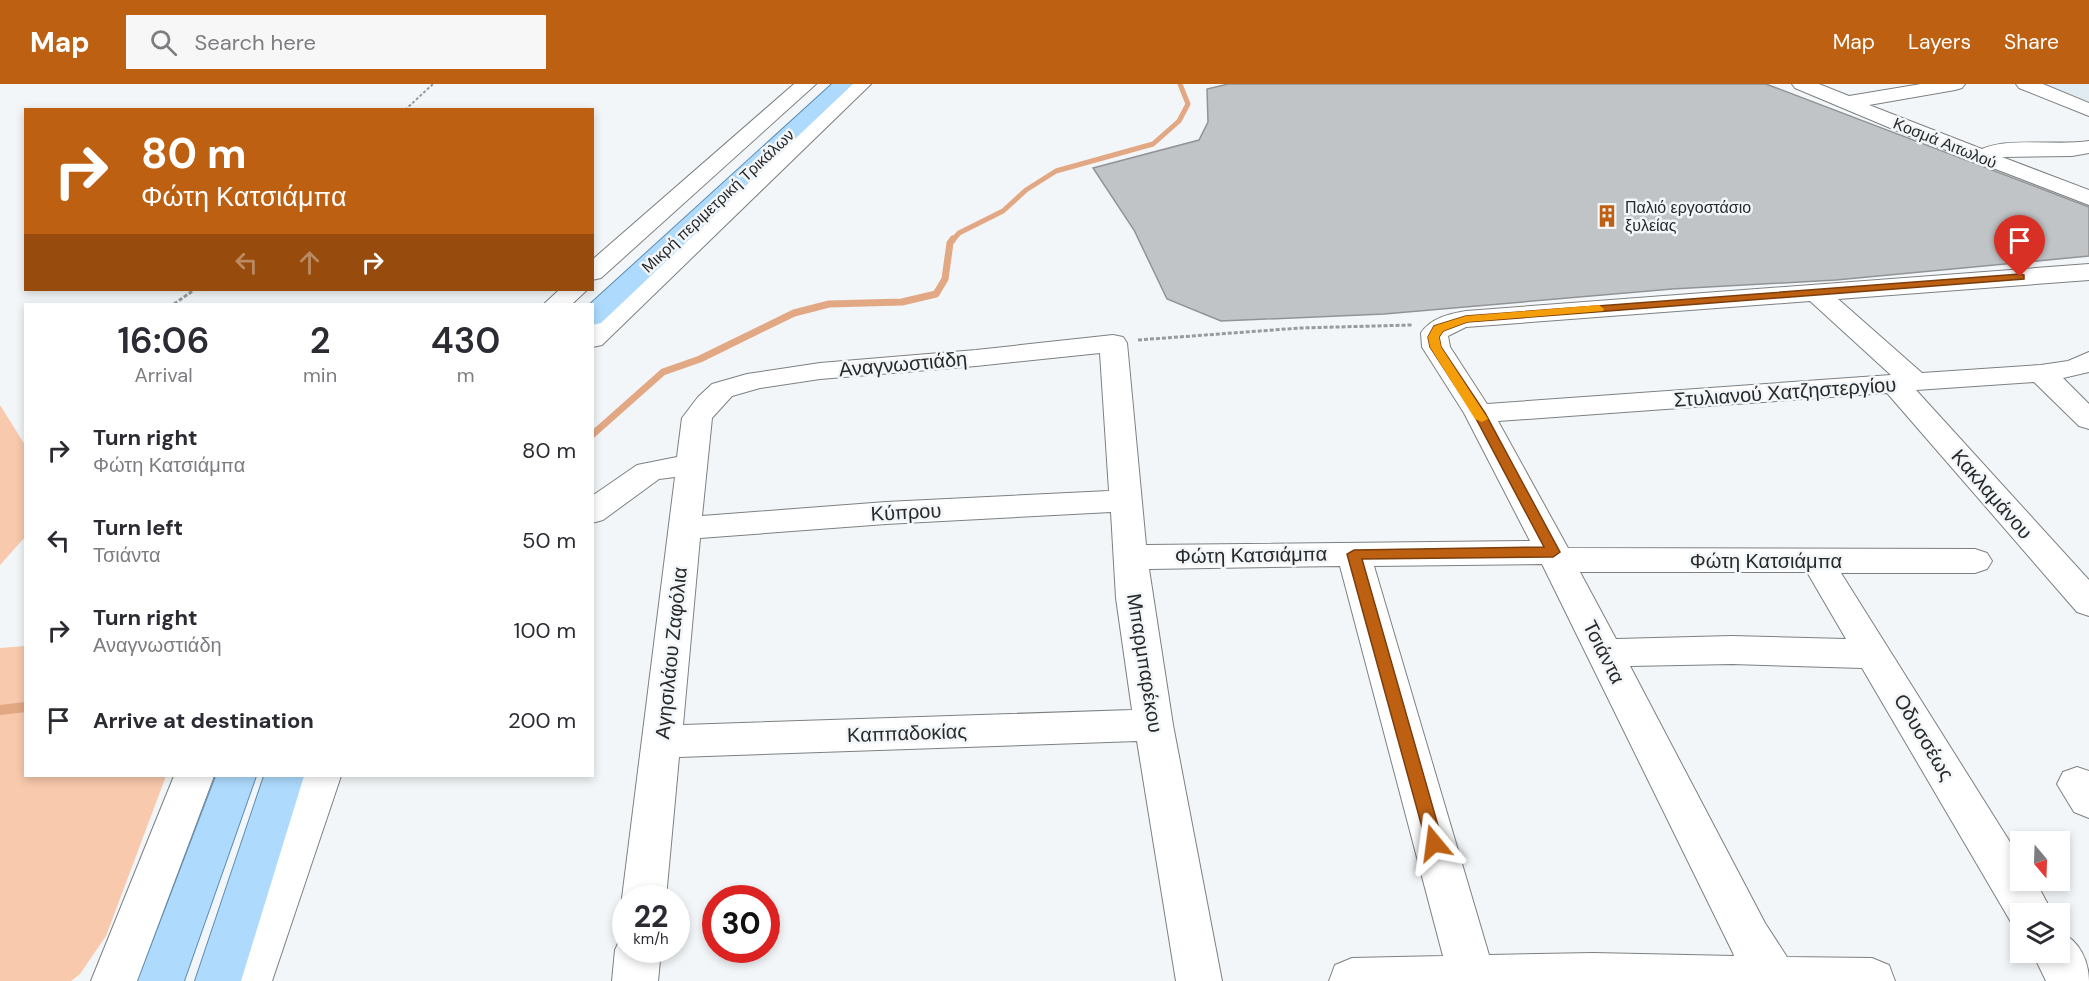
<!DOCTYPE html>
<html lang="en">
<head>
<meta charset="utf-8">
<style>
  :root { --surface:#fff; --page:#f7f7f7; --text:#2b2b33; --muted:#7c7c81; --accent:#bd6012 }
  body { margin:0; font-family:"DM Sans",sans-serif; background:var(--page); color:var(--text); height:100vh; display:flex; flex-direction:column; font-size:22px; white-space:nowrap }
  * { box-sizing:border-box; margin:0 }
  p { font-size:20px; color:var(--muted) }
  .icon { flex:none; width:33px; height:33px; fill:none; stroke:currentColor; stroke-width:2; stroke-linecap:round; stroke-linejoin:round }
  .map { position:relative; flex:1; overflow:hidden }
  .panel { position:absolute; left:24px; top:219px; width:570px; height:474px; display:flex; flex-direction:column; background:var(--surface); border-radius:0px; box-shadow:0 3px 9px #0003 }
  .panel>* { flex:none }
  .banner { position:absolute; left:24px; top:24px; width:570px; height:183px; border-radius:0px; box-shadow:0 3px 9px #0003; background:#bd6012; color:#fff; overflow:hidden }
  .needle { width:39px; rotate:161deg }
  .buttons { position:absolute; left:2010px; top:747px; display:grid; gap:12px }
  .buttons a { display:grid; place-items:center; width:60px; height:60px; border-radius:0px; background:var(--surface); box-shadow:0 3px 9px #0003; font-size:30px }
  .speed { position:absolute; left:612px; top:801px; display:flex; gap:12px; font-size:30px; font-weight:700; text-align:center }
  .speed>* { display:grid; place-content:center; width:78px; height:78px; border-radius:50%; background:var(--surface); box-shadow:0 3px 9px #0003; line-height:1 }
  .speed small { font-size:15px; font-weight:400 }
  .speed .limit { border:9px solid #d22; background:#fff; color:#111 }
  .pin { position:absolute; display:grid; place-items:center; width:51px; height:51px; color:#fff; margin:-62px -26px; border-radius:50% 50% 50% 0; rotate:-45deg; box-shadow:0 0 6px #0007 }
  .pin .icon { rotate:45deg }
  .me { position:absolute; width:66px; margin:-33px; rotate:344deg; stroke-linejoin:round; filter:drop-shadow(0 0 4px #0008) }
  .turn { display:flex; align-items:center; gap:21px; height:126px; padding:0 18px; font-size:27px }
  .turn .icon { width:78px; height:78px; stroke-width:2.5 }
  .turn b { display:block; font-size:42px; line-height:51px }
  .lanes { display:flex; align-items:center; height:57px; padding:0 18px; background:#0003; justify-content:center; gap:30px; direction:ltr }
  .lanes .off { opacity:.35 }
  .eta { display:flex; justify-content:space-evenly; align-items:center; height:102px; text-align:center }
  .eta b { font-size:36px; font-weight:600; line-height:42px }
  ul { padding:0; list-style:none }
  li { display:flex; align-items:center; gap:18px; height:90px; padding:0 18px }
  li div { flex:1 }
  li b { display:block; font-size:22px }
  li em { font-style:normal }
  header { display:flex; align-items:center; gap:36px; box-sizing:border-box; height:84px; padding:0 30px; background:var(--accent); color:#fff }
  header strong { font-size:28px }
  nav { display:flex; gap:33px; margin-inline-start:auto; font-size:21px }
  .search { width:420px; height:54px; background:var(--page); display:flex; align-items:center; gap:15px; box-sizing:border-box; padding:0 21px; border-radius:0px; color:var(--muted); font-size:22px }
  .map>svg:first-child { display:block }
  .built { fill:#e1ebf2 }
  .green { fill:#f8c9ad }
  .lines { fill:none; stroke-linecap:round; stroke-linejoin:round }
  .stream-far2 { stroke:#e2a783; stroke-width:5 }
  .stream-far1 { stroke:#e2a783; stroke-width:7 }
  .stream { stroke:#e2a783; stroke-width:10 }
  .building { fill:#c1c4c6; stroke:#919395; stroke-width:1.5 }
  .minor-casing { stroke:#7d8082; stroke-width:2 }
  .major-casing { stroke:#5b8cb2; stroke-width:2 }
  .path-far1 { stroke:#989a9b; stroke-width:2; stroke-dasharray:3 2; stroke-linecap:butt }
  .path { stroke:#989a9b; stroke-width:3; stroke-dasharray:4 2; stroke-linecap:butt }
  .minor { fill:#fff; fill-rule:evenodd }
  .major { fill:#addafd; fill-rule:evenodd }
  .route { fill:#bd6012; stroke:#7b3e0c; stroke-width:1.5 }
  .slow { fill:#f59e0b }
  .labels { text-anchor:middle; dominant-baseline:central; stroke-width:5; stroke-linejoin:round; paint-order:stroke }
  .far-street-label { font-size:16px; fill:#28292a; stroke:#f3f6f8 }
  .far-poi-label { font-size:16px; fill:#28292a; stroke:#f3f6f8; text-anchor:start }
  .street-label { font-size:20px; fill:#28292a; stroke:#f3f6f8 }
</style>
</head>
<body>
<header>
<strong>Map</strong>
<div class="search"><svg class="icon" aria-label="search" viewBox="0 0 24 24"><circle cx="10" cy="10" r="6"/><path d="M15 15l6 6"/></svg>Search here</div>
<nav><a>Map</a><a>Layers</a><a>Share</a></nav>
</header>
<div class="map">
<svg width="2089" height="897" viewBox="0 0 2089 897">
  <rect width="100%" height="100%" fill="#f3f6f8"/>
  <!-- built -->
  <path class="built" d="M2039,0H2089V22Z"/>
  <!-- green -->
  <path class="green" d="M0,321L25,361V453L0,481Z
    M25,562L26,692H166L106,852L80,890L71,897H0V564Z"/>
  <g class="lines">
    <!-- stream-far2 -->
    <path class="stream-far2" d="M952,157L959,149L1003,127L1026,106L1056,87L1153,60L1179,37L1188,20L1180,0"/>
    <!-- stream-far1 -->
    <path class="stream-far1" d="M592,351L663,288L700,275L794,229L829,220L902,218L936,210L945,195L950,159L953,155"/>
    <!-- stream -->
    <path class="stream" d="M0,626L26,623"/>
  </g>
  <!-- building -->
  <path class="building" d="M1228,0H1766L2089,123V172L1836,196L1672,205L1384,230L1221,237L1167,215L1134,146L1093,84L1199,56L1208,38L1207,5Z"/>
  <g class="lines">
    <!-- minor casing -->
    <g class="minor-casing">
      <path id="minor" d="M794,0H816L601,194L592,196V176Z
        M850,0H871L602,261L592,263V240Z
        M1792,0H1819L1849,12L1921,0H1965L1962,4L1955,6L1869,21L1982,65C2008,53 2058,62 2089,57V69L2072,72L2002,73L2089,106V121L1907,51L1795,4Z
        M2016,0H2043L2089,19V32L2019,4Z
        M2089,180V196L1838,215L1922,289L2041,281L2068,277L2089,268V288L2063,294L2089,320V345L2079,342L2034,298L1916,306L2089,496V532L2077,528L1887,309L1498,337L1568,464L1975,465L1987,469L1992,477L1987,485L1975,489H1841L2020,774V796H2035L2053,830H2020V847L2015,845L1862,584L1732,580L1630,582L1765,839L1787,873L1872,874L1889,881L1895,897H1329L1335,881L1352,874L1443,872L1340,482L1149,485L1173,641L1222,897H1176L1137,657L679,673L666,814H626V822L622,814L675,393L659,395L603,436L592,439V412L637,381L677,373L682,334L698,313L712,300L747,290L820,279L976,266L1113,251L1123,253L1127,259L1146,461L1530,457L1464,329L1422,263L1421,249C1431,234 1449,230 1466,227ZM1810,217L1891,291L1487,320L1450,263L1448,252L1466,243ZM1100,269L1109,407L886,418L702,432L712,334L732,312L760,304L820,295L976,282ZM1111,428L1116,514L1132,626L683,641L700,454L886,440ZM1542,480L1733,869L1734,872L1593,869L1489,871L1374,482ZM1580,488H1807L1846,555L1732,552L1616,555Z
        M559,206H587L572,220H544Z
        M2077,683L2089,687V734L2074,728L2057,700L2063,688Z
        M174,692H214L137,897H91Z
        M301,692H341L272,897H226Z
        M2060,848C2079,856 2089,877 2089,897H2046L2032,868H2060Z
        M626,849V866H661L658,897H612L615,866L622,851Z"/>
    </g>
    <!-- major casing -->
    <g class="major-casing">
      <path id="major" d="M832,0H853L601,239L592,241V220H590Z
        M216,692H256L184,897H138Z
        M264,692H304L241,897H195Z"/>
    </g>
    <!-- path-far1 -->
    <path class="path-far1" d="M405,26L433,0"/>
    <!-- path -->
    <path class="path" d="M174,220L194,206
      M1138,256L1300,244L1412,241"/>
    <!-- minor -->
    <use href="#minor" class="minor"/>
    <!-- major -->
    <use href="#major" class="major"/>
  </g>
  <!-- route -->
  <path class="route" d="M2020,190L2024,191V195L1467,238L1443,247L1439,253L1441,263L1485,329L1560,468L1553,473L1362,475L1443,759L1441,765L1434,767L1428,765L1347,470L1354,466L1544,463L1473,329L1430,263L1428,253L1434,242L1466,232Z"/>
  <!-- slow -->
  <path class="slow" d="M1599,221L1604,225L1603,227L1467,238L1443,247L1439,253L1441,263L1488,335L1482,338L1475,335L1430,263L1428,253L1434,242L1466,232Z"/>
  <!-- icons -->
  <defs>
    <g id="building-bare" transform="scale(1.8)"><path d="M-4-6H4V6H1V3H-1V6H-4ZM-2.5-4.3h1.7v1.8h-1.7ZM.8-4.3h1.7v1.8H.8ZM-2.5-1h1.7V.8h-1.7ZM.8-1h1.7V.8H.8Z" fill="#bd6012" stroke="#f3f6f8" stroke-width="2.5" paint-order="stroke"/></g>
  </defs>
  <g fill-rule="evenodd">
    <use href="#building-bare" x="1607" y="132"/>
  </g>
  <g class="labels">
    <!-- far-street labels -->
    <g class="far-street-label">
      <text transform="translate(1945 59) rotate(22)">Κοσμά Αιτωλού</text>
      <text transform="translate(718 117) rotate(-43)">Μικρή περιμετρική Τρικάλων</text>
    </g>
    <!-- far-poi labels -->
    <g class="far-poi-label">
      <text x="1625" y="123">Παλιό εργοστάσιο<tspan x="1625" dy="18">ξυλείας</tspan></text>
    </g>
    <!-- street labels -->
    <g class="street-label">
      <text transform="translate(903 280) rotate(-5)">Αναγνωστιάδη</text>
      <text transform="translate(1785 308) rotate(-4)">Στυλιανού Χατζηστεργίου</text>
      <text transform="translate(1992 410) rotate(49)">Κακλαμάνου</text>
      <text transform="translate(906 428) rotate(-3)">Κύπρου</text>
      <text transform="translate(1251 471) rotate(-1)">Φώτη Κατσιάμπα</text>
      <text x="1766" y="477">Φώτη Κατσιάμπα</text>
      <text transform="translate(1604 568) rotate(63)">Τσιάντα</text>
      <text transform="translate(671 569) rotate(-84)">Αγησιλάου Ζαφόλια</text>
      <text transform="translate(1145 579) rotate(81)">Μπαρμπαρέκου</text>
      <text transform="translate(907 649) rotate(-2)">Καππαδοκίας</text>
      <text transform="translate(1924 653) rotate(59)">Οδυσσέως</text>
    </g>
  </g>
</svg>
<div class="buttons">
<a><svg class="needle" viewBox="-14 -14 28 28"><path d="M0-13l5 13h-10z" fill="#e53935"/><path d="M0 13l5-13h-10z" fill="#7c7c81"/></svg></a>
<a><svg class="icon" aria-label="layers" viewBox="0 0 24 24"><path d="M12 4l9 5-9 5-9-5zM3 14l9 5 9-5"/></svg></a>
</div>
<div class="speed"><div>22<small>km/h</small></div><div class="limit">30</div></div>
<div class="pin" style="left:2020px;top:193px;background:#d93025"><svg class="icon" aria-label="arrive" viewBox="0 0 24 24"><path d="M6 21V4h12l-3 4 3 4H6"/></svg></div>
<svg class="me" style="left:1434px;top:759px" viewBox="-20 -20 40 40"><path d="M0-17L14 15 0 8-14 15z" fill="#bd6012" stroke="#fff" stroke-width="4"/></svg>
<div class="banner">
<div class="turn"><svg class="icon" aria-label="right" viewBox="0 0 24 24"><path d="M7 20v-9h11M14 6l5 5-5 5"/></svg><div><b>80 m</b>Φώτη Κατσιάμπα</div></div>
<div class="lanes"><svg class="icon off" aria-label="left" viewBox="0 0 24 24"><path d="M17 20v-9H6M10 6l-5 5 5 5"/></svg><svg class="icon off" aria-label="ahead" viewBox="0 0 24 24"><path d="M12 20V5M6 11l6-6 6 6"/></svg><svg class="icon" aria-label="right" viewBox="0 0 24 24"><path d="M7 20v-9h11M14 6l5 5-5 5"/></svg></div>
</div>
<section class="panel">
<div class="eta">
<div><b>16:06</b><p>Arrival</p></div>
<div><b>2</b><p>min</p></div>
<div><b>430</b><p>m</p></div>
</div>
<ul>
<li><svg class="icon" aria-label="right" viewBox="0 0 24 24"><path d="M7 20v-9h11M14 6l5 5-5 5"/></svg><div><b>Turn right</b><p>Φώτη Κατσιάμπα</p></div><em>80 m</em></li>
<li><svg class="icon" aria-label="left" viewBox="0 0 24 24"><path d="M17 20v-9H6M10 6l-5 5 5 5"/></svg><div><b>Turn left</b><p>Τσιάντα</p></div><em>50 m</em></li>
<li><svg class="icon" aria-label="right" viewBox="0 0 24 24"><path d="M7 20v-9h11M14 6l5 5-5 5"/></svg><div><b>Turn right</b><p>Αναγνωστιάδη</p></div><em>100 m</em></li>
<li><svg class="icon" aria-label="arrive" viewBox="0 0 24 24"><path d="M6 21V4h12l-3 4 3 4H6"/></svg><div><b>Arrive at destination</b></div><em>200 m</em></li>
</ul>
</section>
</div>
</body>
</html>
